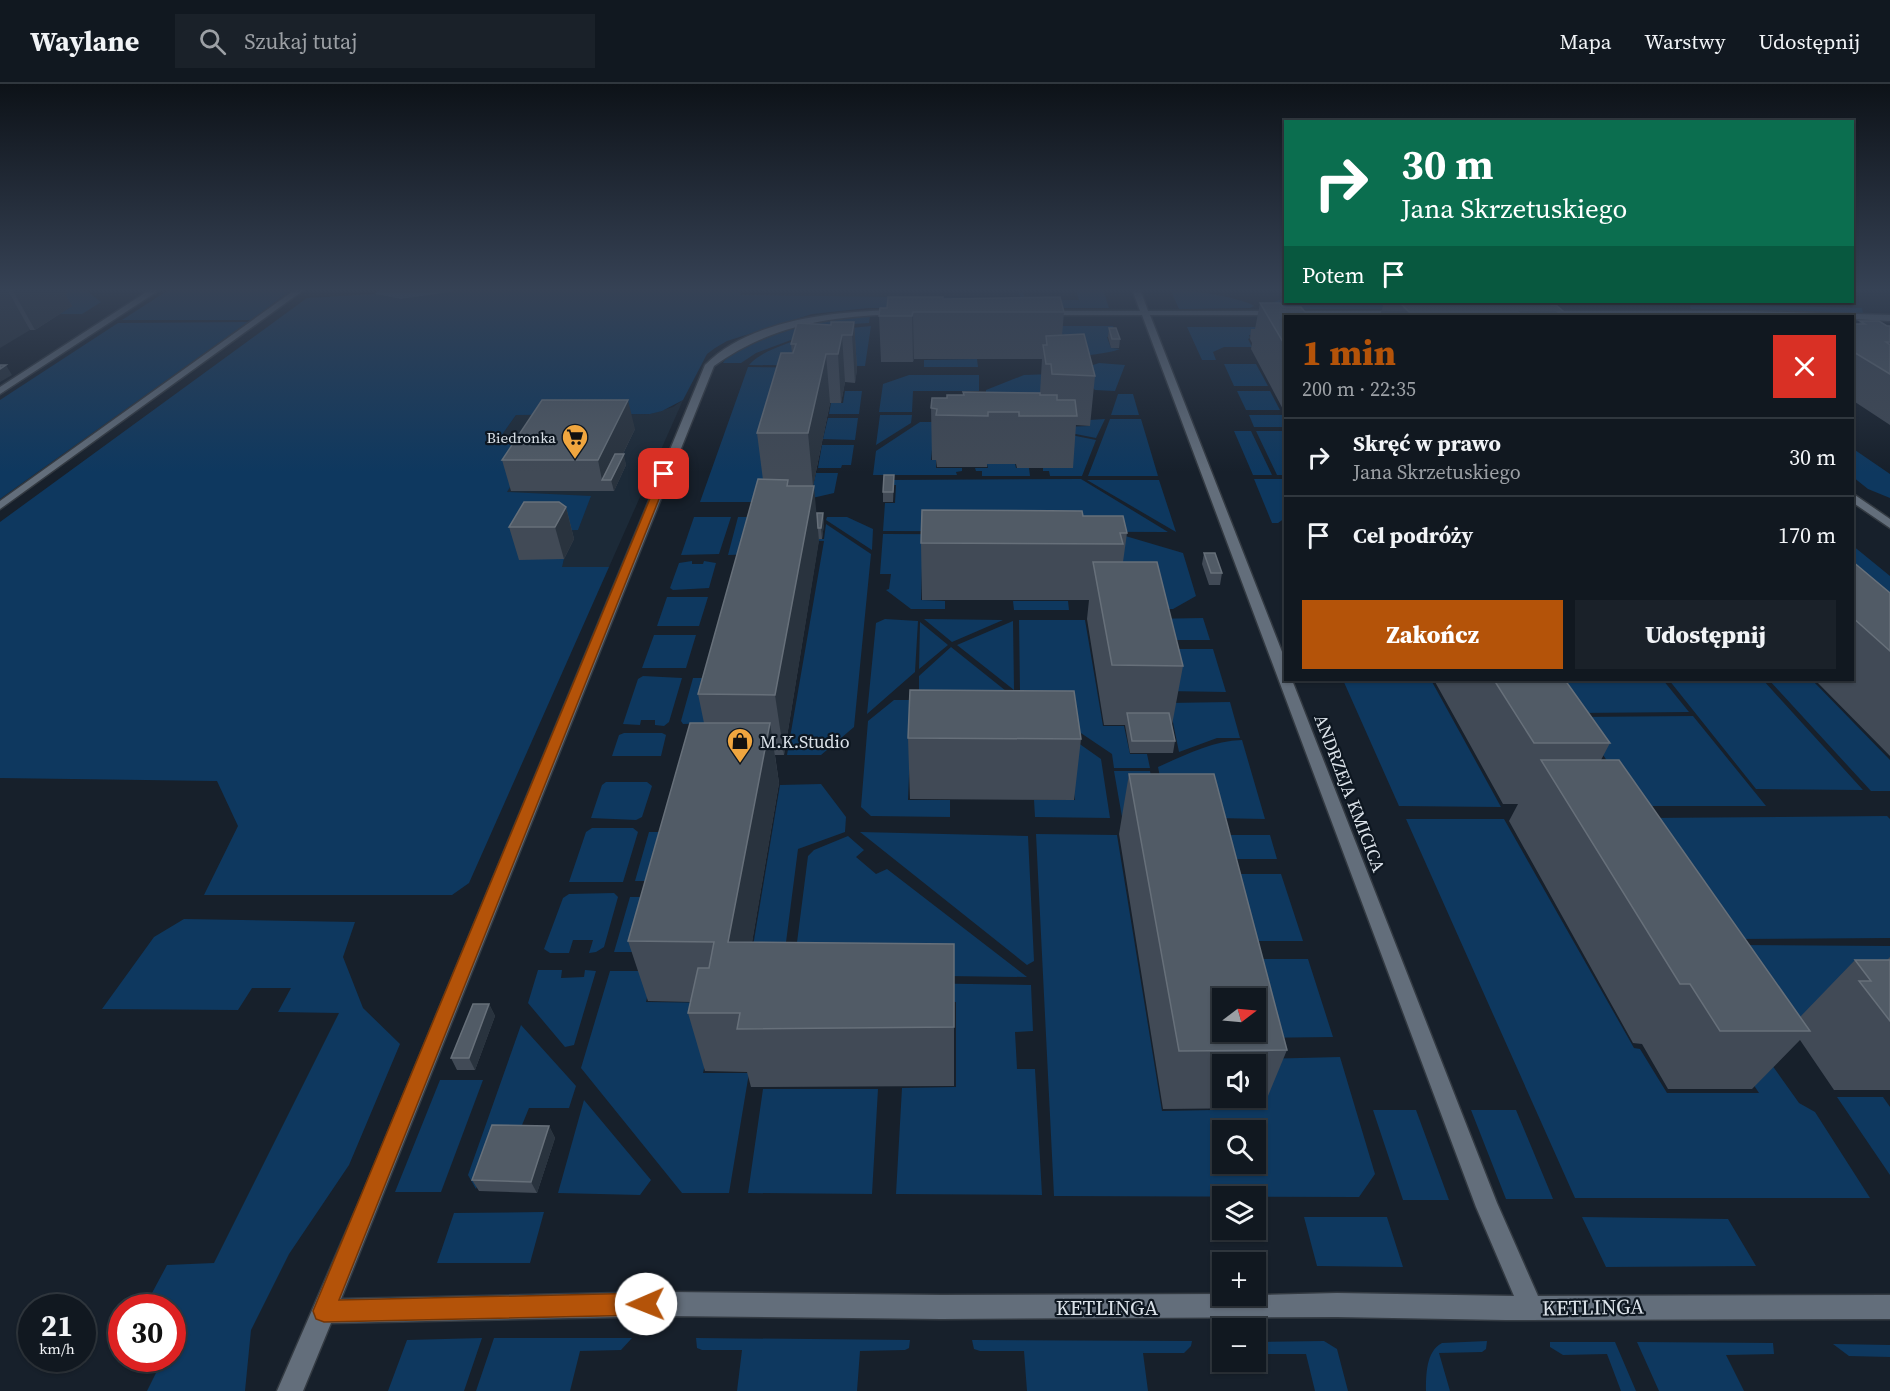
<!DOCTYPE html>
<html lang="pl">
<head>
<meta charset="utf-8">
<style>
  :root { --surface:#111820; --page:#1a2129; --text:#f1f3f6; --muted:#9ca0a5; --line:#30373e; --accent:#b45309 }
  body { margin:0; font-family:"Source Serif 4",serif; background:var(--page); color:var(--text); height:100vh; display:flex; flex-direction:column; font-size:22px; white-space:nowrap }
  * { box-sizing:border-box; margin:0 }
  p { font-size:20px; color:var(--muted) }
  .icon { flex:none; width:33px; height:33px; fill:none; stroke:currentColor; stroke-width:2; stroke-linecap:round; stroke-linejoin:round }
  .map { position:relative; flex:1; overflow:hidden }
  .sheet { position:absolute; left:1284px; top:231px; width:570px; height:366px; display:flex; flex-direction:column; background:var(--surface); border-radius:0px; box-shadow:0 2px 4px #0004,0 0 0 2px var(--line) }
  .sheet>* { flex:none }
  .banner { position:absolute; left:1284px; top:36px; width:570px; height:183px; border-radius:0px; box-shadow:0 2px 4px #0004,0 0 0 2px var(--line); background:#0b6e4f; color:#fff; overflow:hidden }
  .needle { width:39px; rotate:74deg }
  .buttons { position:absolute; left:1212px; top:904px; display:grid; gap:12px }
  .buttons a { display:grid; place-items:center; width:54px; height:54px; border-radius:0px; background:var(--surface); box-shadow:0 2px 4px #0004,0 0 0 2px var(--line); font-size:30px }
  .speed { position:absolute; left:18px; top:1210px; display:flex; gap:12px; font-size:30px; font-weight:700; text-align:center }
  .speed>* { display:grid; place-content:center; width:78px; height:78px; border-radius:50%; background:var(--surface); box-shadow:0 2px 4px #0004,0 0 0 2px var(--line); line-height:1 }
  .speed small { font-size:15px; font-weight:400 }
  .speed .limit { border:9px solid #d22; background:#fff; color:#111 }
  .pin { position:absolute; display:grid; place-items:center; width:51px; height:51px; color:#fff; margin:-26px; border-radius:12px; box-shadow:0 3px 9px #0006 }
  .me { position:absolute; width:66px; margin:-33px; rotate:269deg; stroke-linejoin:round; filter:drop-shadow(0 0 4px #0008) }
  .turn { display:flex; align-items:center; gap:21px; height:126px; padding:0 18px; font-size:27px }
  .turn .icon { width:78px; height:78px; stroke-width:2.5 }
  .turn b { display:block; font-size:42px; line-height:51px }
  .then { display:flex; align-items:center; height:57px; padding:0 18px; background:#0003; gap:12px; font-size:22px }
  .round { display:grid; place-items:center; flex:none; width:63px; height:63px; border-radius:0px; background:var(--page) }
  .summary { display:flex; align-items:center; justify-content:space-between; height:102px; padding:0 18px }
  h1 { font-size:36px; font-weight:800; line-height:45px; color:var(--accent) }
  .cta { display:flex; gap:12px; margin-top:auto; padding:12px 18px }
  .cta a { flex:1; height:69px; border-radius:0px; background:var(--accent); color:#fff; font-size:24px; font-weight:800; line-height:69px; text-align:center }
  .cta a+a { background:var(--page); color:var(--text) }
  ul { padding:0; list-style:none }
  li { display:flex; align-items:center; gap:18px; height:78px; padding:0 18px; border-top:2px solid var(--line) }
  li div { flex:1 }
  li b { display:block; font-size:22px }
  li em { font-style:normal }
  header { display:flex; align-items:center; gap:36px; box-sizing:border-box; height:84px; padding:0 30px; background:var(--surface); border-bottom:2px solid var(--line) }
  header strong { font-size:28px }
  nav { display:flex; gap:33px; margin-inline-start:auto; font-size:21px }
  .search { width:420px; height:54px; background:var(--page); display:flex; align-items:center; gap:15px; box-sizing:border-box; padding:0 21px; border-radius:0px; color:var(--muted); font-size:22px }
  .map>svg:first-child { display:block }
  .built { fill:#1c2a38 }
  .green { fill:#0e385f; fill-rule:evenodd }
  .forest { fill:#295786 }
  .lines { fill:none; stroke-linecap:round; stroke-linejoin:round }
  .minor-casing { stroke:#333a42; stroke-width:3 }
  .minor { fill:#636e7b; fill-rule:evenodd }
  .wall { fill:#414a56; fill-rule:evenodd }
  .shaded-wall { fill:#29333e }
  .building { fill:#515b66; stroke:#67707a; stroke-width:1.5; fill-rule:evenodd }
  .route { fill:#b45309; stroke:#753606; stroke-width:1.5 }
  .labels { text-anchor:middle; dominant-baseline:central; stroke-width:4.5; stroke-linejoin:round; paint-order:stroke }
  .far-poi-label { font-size:15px; fill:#dbe2e9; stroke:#0e1721; text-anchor:end }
  .poi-label { font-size:18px; fill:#dbe2e9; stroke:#0e1721; text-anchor:start }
  .street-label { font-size:18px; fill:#dbe2e9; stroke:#0e1721 }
  .near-street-label { font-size:21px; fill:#dbe2e9; stroke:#0e1721 }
</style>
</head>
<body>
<header>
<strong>Waylane</strong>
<div class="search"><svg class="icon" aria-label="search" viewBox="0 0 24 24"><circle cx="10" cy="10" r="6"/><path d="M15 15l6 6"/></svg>Szukaj tutaj</div>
<nav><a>Mapa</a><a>Warstwy</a><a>Udostępnij</a></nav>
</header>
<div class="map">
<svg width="1890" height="1307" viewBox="0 0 1890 1307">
  <rect width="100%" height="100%" fill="#17202b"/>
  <!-- built -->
  <path class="built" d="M683,316L609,483H561L564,476H519L506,409L539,355H499L516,331L650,330L673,323Z"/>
  <!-- green -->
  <path class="green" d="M0,205H78L88,208L101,218L82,230H60L72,222L42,221L50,220L68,208Z
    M170,205H292L252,236H122Z
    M456,205L741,206L740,211L979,214L989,217L982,224H868L812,230L727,257L715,264L707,270L683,316L662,327L650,330L516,331L499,355H540L507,408L591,412L578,446L536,447L519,475H564L562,483H609L469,799L452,811H204L238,742L217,697L0,694V438L307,214L375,210L401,215L451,208Z
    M1064,205H1103L1109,224H1008L1020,214L1019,209L1023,208L1025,216H1079L1076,206Z
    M1170,205C1184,205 1245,214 1254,222L1250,224L1179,225Z
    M1284,214L1286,218H1508L1527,225H1282L1269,220Z
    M1693,220L1862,224L1863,229L1691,225L1690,222Z
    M870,232L869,239L850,240L818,246L756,269L741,279H723C732,263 804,240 824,237C839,234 855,233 870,232Z
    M248,238L0,415V316L118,239Z
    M871,242L865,282L749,281C768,258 842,244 871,242Z
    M1059,242H1113L1116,252L1107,253L1111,264L1120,265C1104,271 1088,269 1072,276Z
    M1187,243H1261L1263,251H1249L1250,254L1248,255L1252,263H1224L1213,268L1216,276H1202Z
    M977,275L978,283H924V276Z
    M1099,279L1125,281L1115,307L1095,306L1075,287Z
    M1224,280H1256L1268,302H1234Z
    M748,283L857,284L834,285L763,402H813L816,389H838L834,409L795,418H700Z
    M1053,290L1062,343L1090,342L1089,336L1105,335L1096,354L1005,336L1006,338L1096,356L1082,392H1050L1049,387H1043V384H1073L1070,367L932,365L931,376H936V384H962V387L956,388L957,391H873L876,367L920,338H935L986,311V306L1024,291Z
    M909,291H979V307H913L912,328H879L883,300Z
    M845,307H862L859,330H829L831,319H843Z
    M1237,307H1270L1280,326H1246Z
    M1118,310H1133L1139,331H1111Z
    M880,331H912L911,339L876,361Z
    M1249,331H1283L1285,343H1254Z
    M828,334H858L855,356L823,355Z
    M1110,335H1141L1158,392H1088Z
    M1234,347H1251L1272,391H1253Z
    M1256,347H1285V391H1277Z
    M822,361H854L851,381H842L841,384H818Z
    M1852,364L1890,390V414L1868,405L1853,393Z
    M987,380H1015L1016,384H1029L1030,392H982V387H976L975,384H988Z
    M1081,395L1168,448L883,447L885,419H895L896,401H885L886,396Z
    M1254,395H1285V434L1278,439H1272Z
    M1087,396H1159L1176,448Z
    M694,433H731L719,470L681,471Z
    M738,433H803L795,455H824L826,440L871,470L854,643L821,671H787L824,457L794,456L759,470L728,471Z
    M827,433H847L873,445L872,466L826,436Z
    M883,450L1122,451L1183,469L1196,512L1173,525H1123L1121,515L922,482L921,516L945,517V525H911L886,506L889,505L891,490H880Z
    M1852,461L1890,492V511L1853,478Z
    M692,477V480H703L704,477L716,479L709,504L673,506L670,504L679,479Z
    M667,513H708L699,542H657Z
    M1013,517H1068L1069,526H1014Z
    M1203,534L1210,556H1155L1149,535Z
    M885,535L918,537L915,588L867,630L876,539Z
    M924,535L1003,536L952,558Z
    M1019,536H1085L1103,642H1124L1130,670H1147L1150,684H1114L1112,670L1020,608Z
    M1013,537L1014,606L957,561Z
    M920,538L948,561L919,585Z
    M654,551H696L686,584H642Z
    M951,563L1011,611H919V592Z
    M1156,565H1213L1226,608L1166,607Z
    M643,592L682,594L669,638L664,642L655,641V636H641L640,641L623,640L638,595Z
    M693,594H728L717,639L683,640L681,637Z
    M1343,596H1431L1501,723L1399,722Z
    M1553,596H1663L1689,628L1576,629Z
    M1669,596H1763L1863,706L1756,705Z
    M1769,596H1812L1890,676V707H1871Z
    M894,616H1017L1101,675L1110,734L1035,733L1034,716H1075L1069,666H910L908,716H950V733L871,732L861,723L868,637Z
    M1230,618L1240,654H1217L1179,668L1169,619Z
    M1693,632L1766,722H1638L1577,633Z
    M624,649H662L666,651L661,672H612L619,651Z
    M1242,656L1265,735L1168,733L1158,683C1185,671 1212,657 1242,656Z
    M1114,687H1150L1159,734L1122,733Z
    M606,698H647L652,702L642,733L636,736L591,734L602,701Z
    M821,700L846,733L845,748L798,765L781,897L1031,901L1033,947L1015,948L1017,985H1035L1042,1111L896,1110L902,1004L956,1003V918L744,916L780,701Z
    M1887,732L1890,735V854L1729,855L1645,734Z
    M1406,735H1504L1634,964L1640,965L1667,1009H1759L1732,968L1762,967L1799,1019L1815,1028L1870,1114H1575Z
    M592,744H633L638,748L623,798H569L586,748Z
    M649,748H689L677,797H635Z
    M860,748L1028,752L1034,877L1027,881Z
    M1036,750L1117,751L1162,1027L1266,1025L1254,975L1340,973L1375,1090L1359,1113L1054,1112ZM1222,1047H1256V1080H1222Z
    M1201,751H1270L1277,775H1207Z
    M848,752L864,766L856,773L876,790L887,785L1027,893L803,890L794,882L808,772L814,766Z
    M1210,790H1281L1303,857H1227Z
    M614,809L618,813L604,863L596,868L589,869L593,856H573L569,869H550L544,865L563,814L569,810Z
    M630,813H672L659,868H614Z
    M184,835L355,838L343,873L363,924L400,960L349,1081L289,1170L251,1246L245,1307H147L163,1275H172V1224H144L167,1181L214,1179L339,929L278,928L291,904H252L238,926L102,925L154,853Z
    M1733,861L1890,862V923L1837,932L1794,933Z
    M1230,875H1308L1333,953L1250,954L1256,948V915Z
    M538,886H562L561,894L584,893L585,886L596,887L574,961L565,963L528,919Z
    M610,887H653L646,918L726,919L714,942L703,989H749L729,1109H682L581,984Z
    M521,941L576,1002L569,1024H529L520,1046L498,1047L476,1105L468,1091Z
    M440,996H483L441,1108H395Z
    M763,1005H878L872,1110L748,1109Z
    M1837,1013H1883L1890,1023V1091Z
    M584,1016L651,1096L640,1111L558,1109Z
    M1373,1026H1416L1449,1116H1403Z
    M1471,1026H1516L1553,1115H1506Z
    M544,1128L530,1179H437L454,1129Z
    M1304,1133H1387L1403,1183L1317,1182Z
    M1582,1133L1728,1135L1756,1182L1606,1183Z
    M482,1254L464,1307H388L407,1256Z
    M494,1254H632L621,1266L580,1267L570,1307H476Z
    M696,1254L910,1256L909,1264L905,1266L860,1267L857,1307H737L742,1266H702L697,1264Z
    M972,1256L1192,1257L1191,1262L1184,1269H1143L1148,1307H1027L1024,1267H980L974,1265Z
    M1324,1257L1337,1265L1348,1307H1315L1306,1270H1263L1256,1262V1258Z
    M1487,1257L1486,1265L1482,1268L1439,1269L1450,1307H1426C1426,1291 1426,1267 1442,1259Z
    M1550,1258H1615L1636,1307H1621L1607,1270L1563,1271L1550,1263Z
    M1637,1258L1773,1259L1774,1270L1726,1271L1744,1307H1659Z
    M1833,1260L1890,1261V1273L1849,1272Z"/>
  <!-- forest -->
  <path class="forest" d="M380,205H456L451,208L401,215L375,210Z"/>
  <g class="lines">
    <!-- minor casing -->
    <g class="minor-casing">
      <path id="minor" d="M151,205H161L0,310V303Z
        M296,205H305L0,425V417Z
        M1132,205H1140L1148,227H1401L1405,229L1401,231H1150L1286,578V596H1292L1497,1119L1538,1212L1890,1211V1235L1505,1236L1337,1233L941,1235L668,1232L331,1239L303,1307H277L362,1111L705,281C752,234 838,227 900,226L904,228L900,230C832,232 770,241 714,282L341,1215L668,1208L941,1211L1222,1210V1212L1337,1209L1514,1212L1476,1123L1142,231H1044L1040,229L1044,227H1140Z
        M1542,227H1747L1890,231V237L1852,235V232L1539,231L1538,229Z
        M1852,409L1890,435V444L1852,418Z"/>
    </g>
    <!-- minor -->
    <use href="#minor" class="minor"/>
  </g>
  <!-- wall -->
  <path class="wall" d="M0,205H66L68,209L65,210L72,222L35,246H30Z
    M1008,205H1042V206H1008Z
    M1280,205H1286V208H1282Z
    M943,215L1064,228L1062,252L1095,292L1090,342L1076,341L1073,384H1017L1016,380H987V383H937L936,376H932L931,324L947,314L1040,309L1042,275H914L913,278H881L879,232L887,224Z
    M1384,218H1547L1551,221L1564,228L1562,231L1564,232H1380Z
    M1260,219L1286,232V331L1251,265L1252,259L1250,255L1251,245H1255Z
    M1860,237L1890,242V341L1852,316V240H1859Z
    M854,238L857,285L855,299L845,298L841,319H830L813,402H789L817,429H823L824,440L822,455H819L784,671H775L779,699L752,858L954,943V1002L751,1003L747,988L705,987L688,929L691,918L648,917L628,857L704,639L698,610L763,396L757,349L792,269L791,260L831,241Z
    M1109,244L1120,255L1119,264H1111L1108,253Z
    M635,345L623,370L626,381L614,407H511L502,376Z
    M894,391L893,418H883V408Z
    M566,423L574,455L564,475L519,476L509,443Z
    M1083,432L1127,449L1123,478L1183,582L1172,641L1175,657L1173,669H1130L1125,641H1104L1087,535L1089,516H922L921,459Z
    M1204,469L1222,489L1220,501H1209L1202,480Z
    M1852,477L1890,509V672L1815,596H1852Z
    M1434,596H1565L1610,659L1601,676L1800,933L1855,876H1887L1890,873V1006H1834L1800,956L1752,1005H1668L1642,960L1633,959L1509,737L1518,720H1503Z
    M908,654L1081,655L1074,716L910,715Z
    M1129,690L1287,966L1263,1024L1163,1025L1119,750ZM1222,981H1256V1014H1222Z
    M489,920L495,932L475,986H457L451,974Z
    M549,1042L555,1054L537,1109L479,1107L472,1096Z"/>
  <!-- shaded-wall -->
  <path class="shaded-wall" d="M0,205H7L30,246L0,264Z
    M12,205H66L68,209L65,210L72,222L35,246Z
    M913,228L914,275L913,278L912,232Z
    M854,238L857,285L855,299L852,251Z
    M842,251L845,298L841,319L838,270Z
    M826,270L830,319L813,402L808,349Z
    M6,281L12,291L0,298V285Z
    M628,316L635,345L610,396H602L598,376Z
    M624,370L626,381L614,407L611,396Z
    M894,391V401L893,418V408Z
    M814,402L819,457L784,671L775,611Z
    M566,423L574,455L564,475L555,443Z
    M823,429L824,440L822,455L821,444Z
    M770,639L779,699L742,918L728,858Z
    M489,920L495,932L475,986L469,974Z
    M549,1042L555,1054L537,1109L531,1098Z"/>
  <!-- building -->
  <path class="building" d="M888,213H943V215L1060,213L1064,228H913L912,232H879L880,224H887Z
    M1388,218H1547L1551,221H1556L1564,228H1558L1564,232H1523L1518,228H1409L1401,220H1391Z
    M1260,219H1280L1283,223H1301L1308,232H1286V263Z
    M1860,237H1879L1887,242H1890V258H1886L1890,261V290L1852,267V240H1865Z
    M831,238H854L852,251H842L838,270H826L808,349H757L781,269H793L796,260H791L797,239L831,241Z
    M1109,244H1116L1120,255H1112Z
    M1084,250L1095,292L1052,290L1051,280H1046L1043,261H1047L1046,252Z
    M0,281H6L0,285Z
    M963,308L1040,309V311H1057V316H1075L1077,332H1019V328H988V332L936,331L937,325L931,324L932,314H947V311H964Z
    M542,316H628L598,376H502Z
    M615,370H624L611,396H602Z
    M884,391H894L893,408H883Z
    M758,395L788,396L787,402H814L775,611L698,610Z
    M524,418H559L566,423L555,443H509Z
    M922,426L1082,427L1083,432H1123L1127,449H1120L1123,460L921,459Z
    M817,429H823L821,444H818Z
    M1204,469H1215L1222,489H1211Z
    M1852,477L1890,509V567L1852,533Z
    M1093,478H1157L1183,582L1112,581Z
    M1494,596H1565L1610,659H1534Z
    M910,606L1074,607L1081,655L908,654Z
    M1127,629H1169L1175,657H1132Z
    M690,639H770L728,858L954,860V943L737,945L740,929H688L698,884H709L714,858L628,857Z
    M1541,676H1619L1810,947H1720L1690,900H1680Z
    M1129,690H1214L1287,966L1179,967ZM1222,915H1256V948H1222Z
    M1855,876H1890V937L1859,897H1871Z
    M473,920H489L469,974H451Z
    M492,1041L549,1042L531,1098L472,1096Z"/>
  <!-- sky -->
  <linearGradient id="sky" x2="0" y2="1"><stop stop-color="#0d1218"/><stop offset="0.53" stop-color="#364255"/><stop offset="1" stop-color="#364255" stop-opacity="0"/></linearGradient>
  <rect width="1890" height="388" fill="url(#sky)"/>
  <!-- route -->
  <path class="route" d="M661,388L669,390L339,1216L646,1209L654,1212L657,1220L654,1228L646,1231L324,1238L316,1235L313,1227Z"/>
  <!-- icons -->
  <defs>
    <g id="supermarket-pin" transform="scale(1.35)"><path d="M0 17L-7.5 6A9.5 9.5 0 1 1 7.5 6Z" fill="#f0a63f" stroke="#0e1721"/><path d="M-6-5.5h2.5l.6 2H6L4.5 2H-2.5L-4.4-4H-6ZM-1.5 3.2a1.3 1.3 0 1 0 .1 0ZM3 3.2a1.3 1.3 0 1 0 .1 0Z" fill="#111"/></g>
    <g id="shop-pin" transform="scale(1.35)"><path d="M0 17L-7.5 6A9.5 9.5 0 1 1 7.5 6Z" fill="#f0a63f" stroke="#0e1721"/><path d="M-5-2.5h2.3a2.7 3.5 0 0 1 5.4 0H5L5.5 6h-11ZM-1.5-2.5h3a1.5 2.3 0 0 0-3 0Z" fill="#111"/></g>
  </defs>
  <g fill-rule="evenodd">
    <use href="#supermarket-pin" x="575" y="353"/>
    <use href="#shop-pin" x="740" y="657"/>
  </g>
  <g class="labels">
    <!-- far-poi labels -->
    <g class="far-poi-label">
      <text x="556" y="353">Biedronka</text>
    </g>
    <!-- poi labels -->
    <g class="poi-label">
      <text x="760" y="657">M.K.Studio</text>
    </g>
    <!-- street labels -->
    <g class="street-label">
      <text transform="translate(1350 709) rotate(69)">ANDRZEJA KMICICA</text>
    </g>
    <!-- near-street labels -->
    <g class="near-street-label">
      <text x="1107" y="1223">KETLINGA</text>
      <text transform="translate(1593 1223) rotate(-1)">KETLINGA</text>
    </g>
  </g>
</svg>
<div class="buttons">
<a><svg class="needle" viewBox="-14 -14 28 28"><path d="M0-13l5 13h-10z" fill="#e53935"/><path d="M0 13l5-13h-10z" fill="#9ca0a5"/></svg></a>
<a><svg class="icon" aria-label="sound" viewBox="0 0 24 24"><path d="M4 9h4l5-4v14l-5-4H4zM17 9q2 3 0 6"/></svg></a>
<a><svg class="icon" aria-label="search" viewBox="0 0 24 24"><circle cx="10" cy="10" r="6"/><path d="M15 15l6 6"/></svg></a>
<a><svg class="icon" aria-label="layers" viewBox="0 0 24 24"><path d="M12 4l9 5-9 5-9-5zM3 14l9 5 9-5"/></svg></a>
<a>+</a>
<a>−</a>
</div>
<div class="speed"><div>21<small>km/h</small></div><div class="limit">30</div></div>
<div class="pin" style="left:664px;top:390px;background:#d93025"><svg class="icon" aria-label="arrive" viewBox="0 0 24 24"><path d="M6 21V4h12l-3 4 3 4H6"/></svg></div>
<svg class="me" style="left:646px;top:1220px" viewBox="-20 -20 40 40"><circle r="19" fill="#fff"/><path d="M0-13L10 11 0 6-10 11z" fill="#b45309"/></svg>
<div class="banner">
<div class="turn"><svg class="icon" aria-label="right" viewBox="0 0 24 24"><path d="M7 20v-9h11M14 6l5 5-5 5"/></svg><div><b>30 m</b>Jana Skrzetuskiego</div></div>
<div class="then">Potem<svg class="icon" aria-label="arrive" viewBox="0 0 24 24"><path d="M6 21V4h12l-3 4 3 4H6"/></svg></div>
</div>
<section class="sheet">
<div class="summary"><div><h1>1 min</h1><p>200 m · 22:35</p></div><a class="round" style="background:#d93025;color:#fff"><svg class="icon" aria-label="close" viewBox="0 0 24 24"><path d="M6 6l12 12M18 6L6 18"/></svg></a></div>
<ul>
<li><svg class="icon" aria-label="right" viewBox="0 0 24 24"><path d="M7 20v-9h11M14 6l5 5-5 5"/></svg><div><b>Skręć w prawo</b><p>Jana Skrzetuskiego</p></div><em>30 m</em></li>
<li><svg class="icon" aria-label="arrive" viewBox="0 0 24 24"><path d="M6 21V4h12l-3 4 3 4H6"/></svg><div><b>Cel podróży</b></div><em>170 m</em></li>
</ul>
<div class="cta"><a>Zakończ</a><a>Udostępnij</a></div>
</section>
</div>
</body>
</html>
